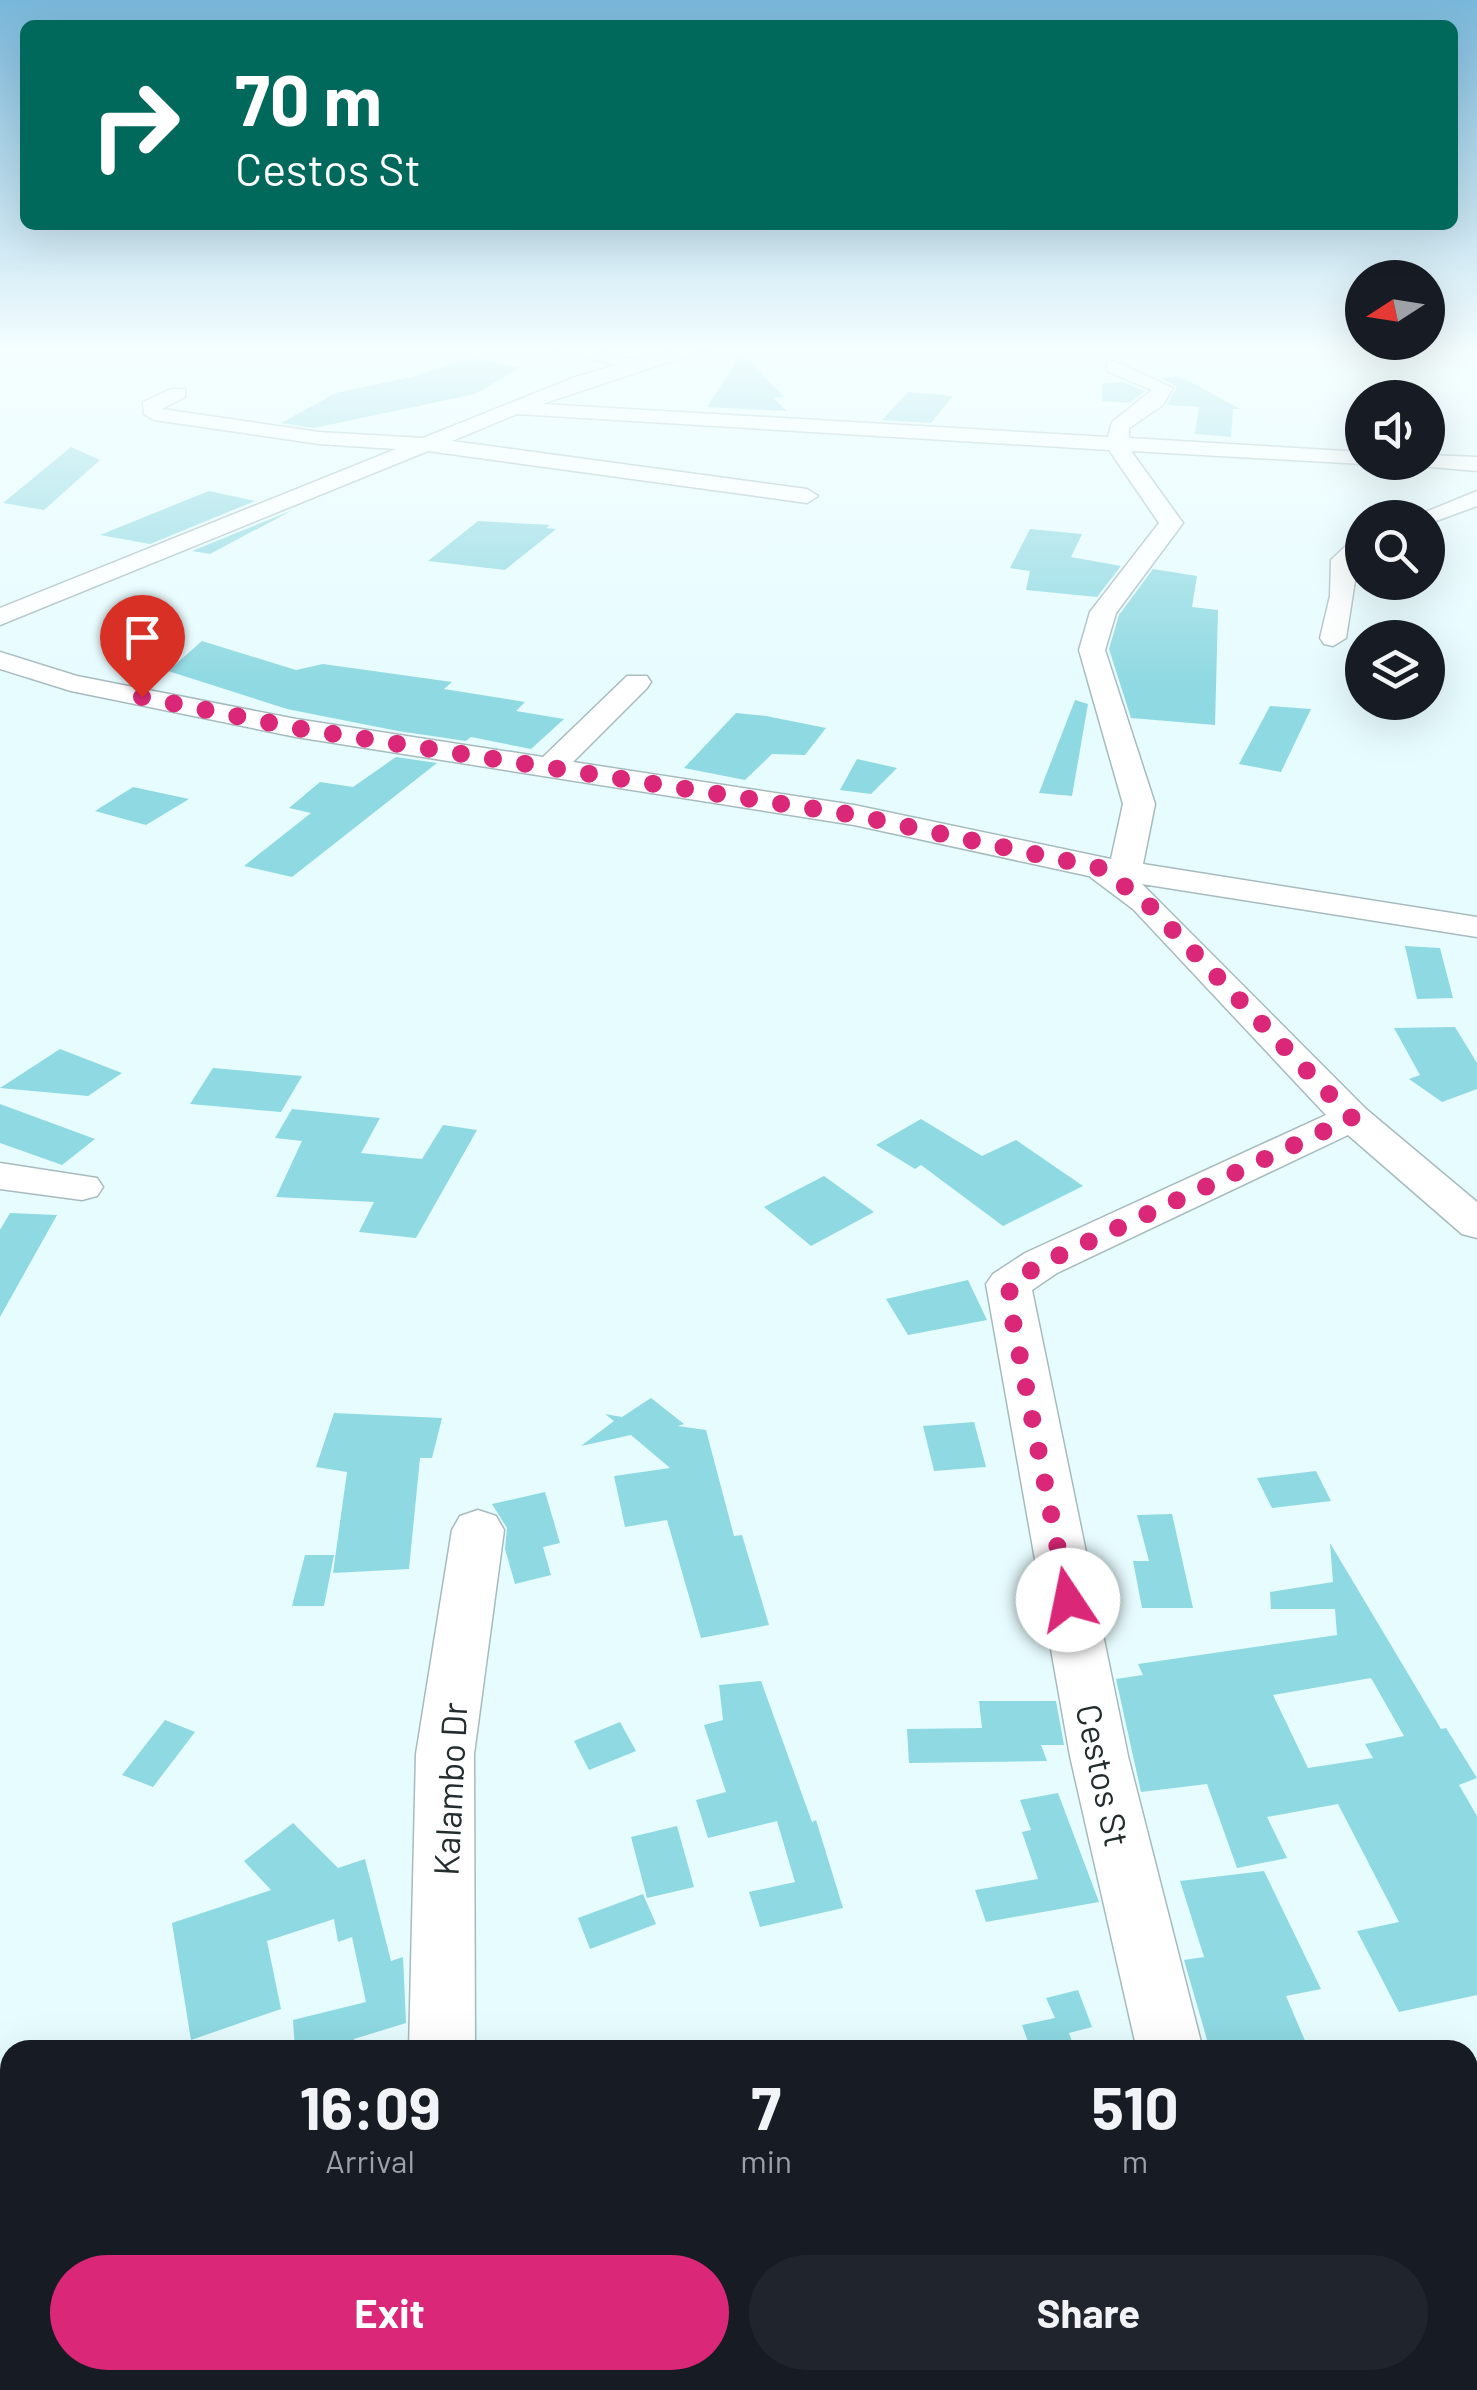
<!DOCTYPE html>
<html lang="en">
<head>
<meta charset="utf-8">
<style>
  :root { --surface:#171b24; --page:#20242c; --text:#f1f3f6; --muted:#9ea1a6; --accent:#db2777 }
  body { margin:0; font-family:Barlow,sans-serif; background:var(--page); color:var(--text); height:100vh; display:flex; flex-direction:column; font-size:38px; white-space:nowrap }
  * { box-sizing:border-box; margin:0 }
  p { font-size:32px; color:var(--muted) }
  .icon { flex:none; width:55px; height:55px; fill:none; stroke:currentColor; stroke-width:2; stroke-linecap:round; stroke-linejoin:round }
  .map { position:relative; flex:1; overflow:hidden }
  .side { position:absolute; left:0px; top:2040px; width:1478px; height:350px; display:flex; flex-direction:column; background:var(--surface); border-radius:30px 30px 0 0; box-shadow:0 10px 40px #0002 }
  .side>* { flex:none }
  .banner { position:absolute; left:20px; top:20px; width:1438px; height:210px; border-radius:15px; box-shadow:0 10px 40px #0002; background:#00695c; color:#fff; overflow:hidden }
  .needle { width:65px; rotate:258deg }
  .tools { position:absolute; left:1345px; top:260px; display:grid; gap:20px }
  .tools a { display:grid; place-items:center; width:100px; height:100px; border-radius:50%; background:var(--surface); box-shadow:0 10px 40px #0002; font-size:50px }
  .pin { position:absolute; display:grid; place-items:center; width:85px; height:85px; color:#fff; margin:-102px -42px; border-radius:50% 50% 50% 0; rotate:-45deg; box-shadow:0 0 10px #0007 }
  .pin .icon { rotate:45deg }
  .me { position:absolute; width:110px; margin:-55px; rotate:349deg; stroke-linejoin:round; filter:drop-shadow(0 0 8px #0008) }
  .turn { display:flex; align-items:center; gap:35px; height:210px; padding:0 50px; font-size:45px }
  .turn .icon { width:130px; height:130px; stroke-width:2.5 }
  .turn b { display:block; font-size:70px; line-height:85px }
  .eta { display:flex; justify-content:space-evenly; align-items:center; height:170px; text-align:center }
  .eta b { font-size:60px; font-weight:700; line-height:70px }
  .button { display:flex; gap:20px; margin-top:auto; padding:20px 50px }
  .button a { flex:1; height:115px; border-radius:60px; background:var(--accent); color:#fff; font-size:40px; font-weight:700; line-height:115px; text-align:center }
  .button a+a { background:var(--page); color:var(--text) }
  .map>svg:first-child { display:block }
  .building { fill:#8fd9e2; fill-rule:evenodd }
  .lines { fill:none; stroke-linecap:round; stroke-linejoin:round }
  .minor-casing { stroke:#a7bbbe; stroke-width:3 }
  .minor { fill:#fff; fill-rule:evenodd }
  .route { stroke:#db2777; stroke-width:18; stroke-dasharray:0 32.4 }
  .labels { text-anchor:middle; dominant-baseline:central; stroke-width:8; stroke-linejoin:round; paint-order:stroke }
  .near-street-label { font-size:35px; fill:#242c2d; stroke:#fff }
</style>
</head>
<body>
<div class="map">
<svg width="1477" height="2390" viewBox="0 0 1477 2390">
  <rect width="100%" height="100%" fill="#e7fcff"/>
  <!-- building -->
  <path class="building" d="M742,353L784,397L773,398L787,411L707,407Z
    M472,357L520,368L475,394L314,428L281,423L336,393L411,377Z
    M1180,376L1240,409H1233L1231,437L1195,434L1199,407L1167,405L1177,387L1161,378Z
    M1123,382L1145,391L1130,403L1102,401V384Z
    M908,392L953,396L931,423L882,420Z
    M71,447L100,460L44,510L3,503Z
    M209,491L255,501L150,544L100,535Z
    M293,510L210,554L192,551Z
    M478,521L550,525L546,528L556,529L505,570L428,561Z
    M1030,529L1082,534L1071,557L1121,566L1097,597L1026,590L1030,571L1010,568Z
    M1153,569L1197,576L1192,607L1218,610L1215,725L1131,718L1109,649L1119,615Z
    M202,641L296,670L323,664L452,682L444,689L525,702L516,711L564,719L531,749L471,737L466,741L398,731L287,709L168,671Z
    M1075,700L1088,704L1072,796L1039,793Z
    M1270,706L1311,709L1281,772L1239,764Z
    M736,713L766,716L826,728L805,755L772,754L745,780L684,768Z
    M396,757L437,763L292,877L244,866L311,813L289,808L320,782L353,787Z
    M857,759L897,768L871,794L840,790Z
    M133,787L189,799L146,825L95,811Z
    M1405,946L1440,948L1453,998L1417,999Z
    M1455,1027L1477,1063V1089L1442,1102L1409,1079L1420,1075L1394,1028Z
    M60,1049L122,1073L88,1096L0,1088Z
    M213,1068L302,1076L281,1112L190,1104Z
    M0,1104L95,1139L62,1165L0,1143Z
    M292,1109L380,1118L361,1153L422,1159L443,1125L477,1130L416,1238L359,1232L374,1202L276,1197L302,1141L275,1138Z
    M921,1119L982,1156L1016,1140L1083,1186L1003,1226L921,1165L915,1169L876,1145Z
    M824,1176L874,1212L811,1246L764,1207Z
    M10,1213L57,1215L0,1317V1230Z
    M968,1280L987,1320L908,1335L886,1299Z
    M651,1398L684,1424L678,1426L706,1430L734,1536L742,1535L769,1625L701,1638L667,1520L625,1527L614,1476L670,1468L631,1435L581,1446L614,1421L605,1414L622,1417Z
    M334,1413L442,1418L432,1458H420L409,1569L333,1573L347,1472L316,1467Z
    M974,1422L986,1467L934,1471L923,1426Z
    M1316,1471L1331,1501L1272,1508L1257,1478Z
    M545,1492L560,1543L543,1547L551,1575L515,1584L505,1549L507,1528L492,1504Z
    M1172,1514L1193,1608H1142L1133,1561H1149L1137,1515Z
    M1330,1543L1441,1729L1446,1728L1477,1778L1459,1785L1477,1816V1995L1399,2012L1357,1931L1399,1922L1338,1804L1267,1817L1287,1858L1237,1868L1207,1784L1141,1792L1116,1679L1143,1675L1138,1664L1337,1635L1335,1609H1271L1270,1592L1333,1582ZM1371,1678L1404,1736L1365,1744L1373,1758L1308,1768L1273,1695Z
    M305,1555H334L324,1606H292Z
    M761,1681L812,1822L816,1820L843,1908L760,1927L749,1892L795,1882L777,1821L708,1838L696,1800L726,1792L704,1725L723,1720L719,1685Z
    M979,1701H1056L1064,1745H1041L1047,1761L909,1763L907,1729L982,1728Z
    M165,1720L195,1732L153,1787L122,1775Z
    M620,1722L636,1751L589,1770L574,1741Z
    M1058,1793L1099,1902L986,1922L975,1890L1038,1879L1022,1832L1031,1830L1020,1800Z
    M293,1823L338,1868L365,1859L391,1961L403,1957L406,2023L354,2039L355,2050H295L293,2020L366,2002L352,1937L338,1942L334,1919L267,1941L281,2009L191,2040L172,1923L271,1890L244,1861Z
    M677,1826L694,1887L647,1898L631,1837Z
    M1264,1871L1321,1989L1286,1996L1309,2050H1210L1184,1960L1204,1957L1180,1881Z
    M643,1894L656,1924L590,1949L578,1918Z
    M1078,1990L1092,2027L1069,2033L1075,2050H1031L1022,2025L1055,2018L1046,1998Z"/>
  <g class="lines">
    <!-- minor casing -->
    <g class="minor-casing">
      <path id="minor" d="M551,349H589L637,360L678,349H708L542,404L1108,437L1112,422L1152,390L1107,371V363L1114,361L1173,388L1163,405L1129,428V438L1362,452V462H1370L1362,464L1131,451L1183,523L1116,613L1105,650L1155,804L1143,864L1477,917V937L1142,884L1366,1109L1477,1202V1238L1462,1234L1348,1135L1057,1273L1032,1290L1128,1756L1203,2050H1137L1070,1756L986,1284L993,1274L1025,1253L1326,1115L1133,909L1089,876L854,825L296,737L71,691L0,669V652L77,676L296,719L543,757L627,676H647L651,682L647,688L573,762L854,805L1111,859L1123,804L1079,650L1090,612L1159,523L1109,450L517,414L452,441L807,489L818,496L807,503L428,451L0,625V608L396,449L319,444L154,420L144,414L143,402L171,389H185V397L162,409L319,432L423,438L575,377L617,365Z
        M1428,455L1477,457V471L1420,466L1418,462H1428Z
        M1477,491V506L1428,524V518H1411Z
        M1362,536L1346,638L1333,646L1324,644L1320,638L1330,596L1331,560L1354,538Z
        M0,1163L97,1178L103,1187L97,1196L82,1200L0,1189Z
        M478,1510L496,1516L504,1530L474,1754L475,2050H409L416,1754L452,1530L460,1516Z
        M1468,2153L1477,2156V2241L1468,2237Z
        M401,2380H477V2390H401Z
        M1173,2380H1249L1251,2390H1175Z"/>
    </g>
    <!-- minor -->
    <use href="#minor" class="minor"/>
  </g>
  <!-- sky -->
  <linearGradient id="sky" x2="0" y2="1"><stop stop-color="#79b7da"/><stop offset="0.51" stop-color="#f4feff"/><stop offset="1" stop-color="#f4feff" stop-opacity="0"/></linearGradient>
  <rect width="1477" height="684" fill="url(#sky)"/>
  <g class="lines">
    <!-- route -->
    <path class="route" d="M142,697L296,728L854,815L1100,868L1146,902L1352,1118L1041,1264L1010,1284L1009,1301L1068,1600"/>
  </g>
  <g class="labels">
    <!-- near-street labels -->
    <g class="near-street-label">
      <text transform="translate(1104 1775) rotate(78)">Cestos St</text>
      <text transform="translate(449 1789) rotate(-87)">Kalambo Dr</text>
    </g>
  </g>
</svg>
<div class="tools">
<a><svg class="needle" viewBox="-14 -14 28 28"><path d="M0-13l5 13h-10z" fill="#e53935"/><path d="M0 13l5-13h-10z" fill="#9ea1a6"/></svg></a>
<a><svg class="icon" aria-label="sound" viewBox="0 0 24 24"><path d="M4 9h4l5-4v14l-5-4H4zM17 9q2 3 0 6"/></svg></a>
<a><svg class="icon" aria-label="search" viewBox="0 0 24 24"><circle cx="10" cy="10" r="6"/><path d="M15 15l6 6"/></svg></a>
<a><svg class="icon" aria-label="layers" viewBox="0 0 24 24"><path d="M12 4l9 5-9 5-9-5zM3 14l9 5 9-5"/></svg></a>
</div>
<div class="pin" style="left:142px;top:697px;background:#d93025"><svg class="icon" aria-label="arrive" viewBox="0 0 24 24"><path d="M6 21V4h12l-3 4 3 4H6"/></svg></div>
<svg class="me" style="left:1068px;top:1600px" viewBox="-20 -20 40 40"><circle r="19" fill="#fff"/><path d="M0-13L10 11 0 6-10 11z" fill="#db2777"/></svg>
<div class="banner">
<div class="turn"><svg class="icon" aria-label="right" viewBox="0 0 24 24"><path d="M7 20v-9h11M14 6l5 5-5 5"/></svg><div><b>70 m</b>Cestos St</div></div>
</div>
<section class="side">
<div class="eta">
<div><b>16:09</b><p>Arrival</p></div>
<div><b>7</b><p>min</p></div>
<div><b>510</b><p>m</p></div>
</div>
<div class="button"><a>Exit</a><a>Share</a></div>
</section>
</div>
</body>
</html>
